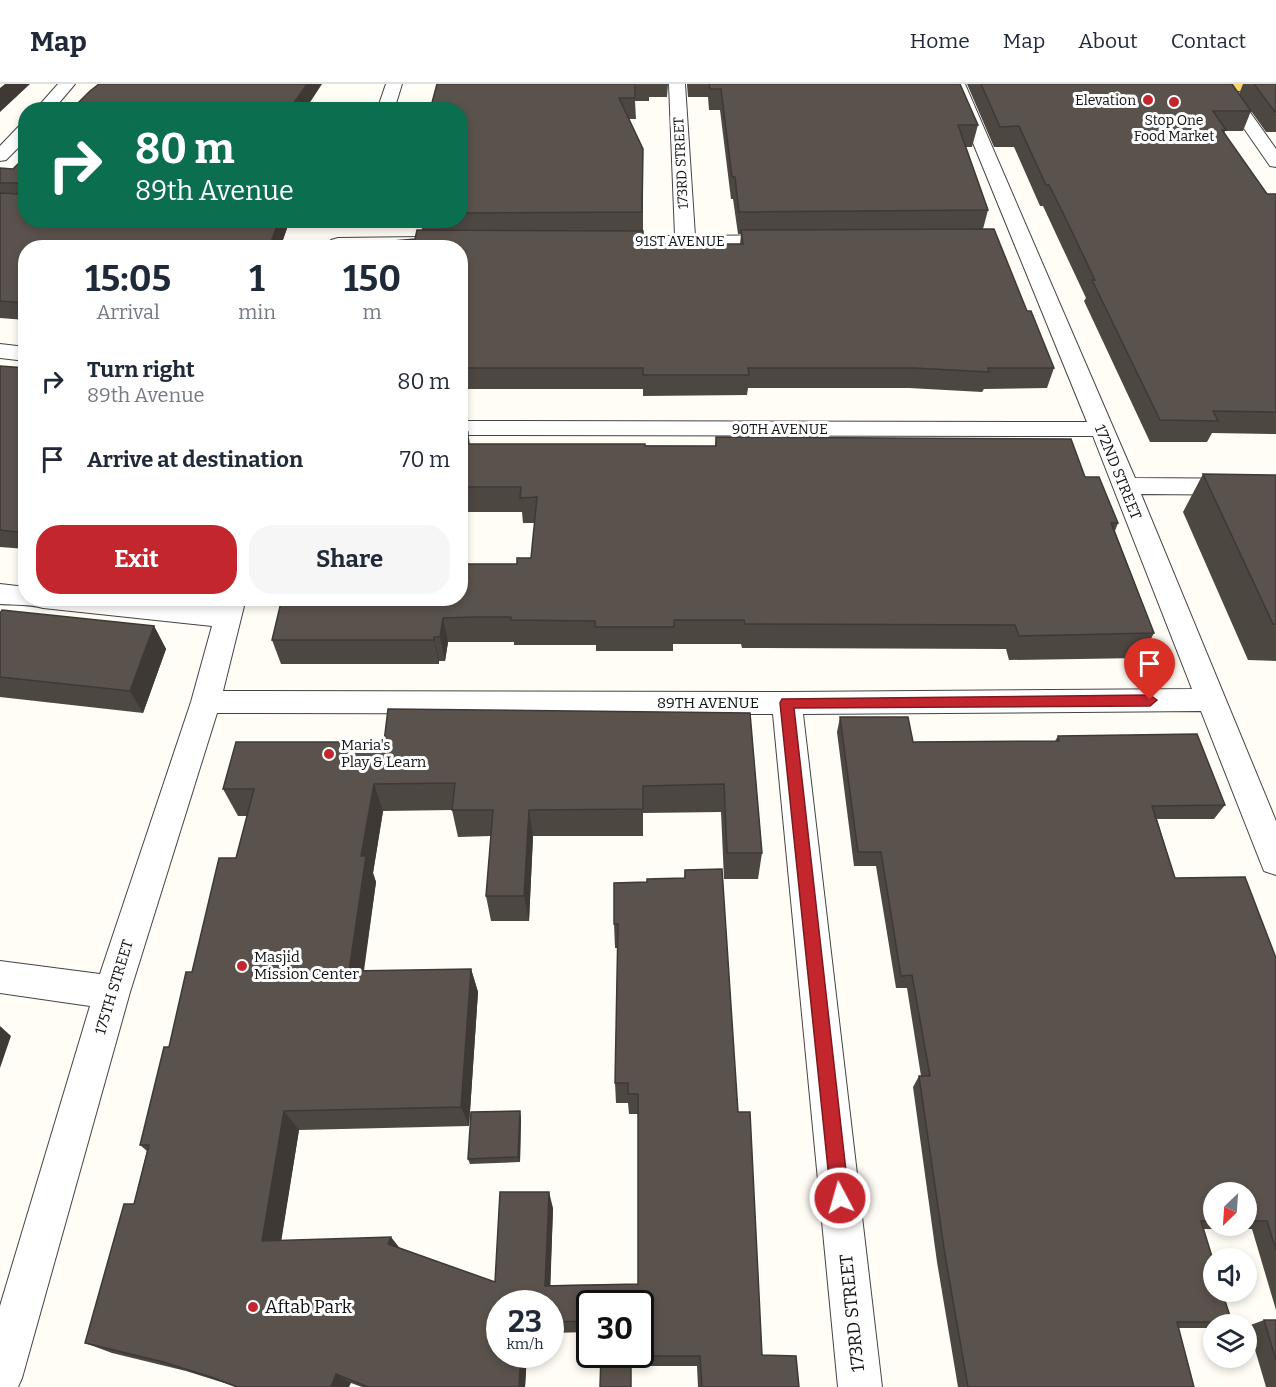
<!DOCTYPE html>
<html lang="en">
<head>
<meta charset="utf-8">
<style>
  :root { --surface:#fff; --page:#f6f6f7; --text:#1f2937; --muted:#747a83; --line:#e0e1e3; --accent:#c4262e }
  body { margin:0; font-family:Bitter,serif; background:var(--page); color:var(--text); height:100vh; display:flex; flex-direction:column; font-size:22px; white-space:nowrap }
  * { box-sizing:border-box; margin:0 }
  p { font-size:20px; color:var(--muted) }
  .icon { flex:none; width:33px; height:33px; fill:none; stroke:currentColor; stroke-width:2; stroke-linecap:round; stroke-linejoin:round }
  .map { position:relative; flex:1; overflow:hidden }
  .side { position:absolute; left:18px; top:156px; width:450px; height:366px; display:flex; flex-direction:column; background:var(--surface); border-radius:24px; box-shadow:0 3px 9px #0003 }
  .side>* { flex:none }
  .hud { position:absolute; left:18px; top:18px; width:450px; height:126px; border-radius:24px; box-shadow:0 3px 9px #0003; background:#0b6e4f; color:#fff; overflow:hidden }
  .needle { width:39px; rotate:205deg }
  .fabs { position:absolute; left:1203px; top:1098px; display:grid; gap:12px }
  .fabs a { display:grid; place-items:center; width:54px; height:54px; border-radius:50%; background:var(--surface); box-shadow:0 3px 9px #0003; font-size:30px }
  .speed { position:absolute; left:486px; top:1206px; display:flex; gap:12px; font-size:30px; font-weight:700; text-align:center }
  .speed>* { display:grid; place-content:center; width:78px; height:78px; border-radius:50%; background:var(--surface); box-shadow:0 3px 9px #0003; line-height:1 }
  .speed small { font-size:15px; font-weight:400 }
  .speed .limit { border:3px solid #111; border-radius:9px; background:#fff; color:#111 }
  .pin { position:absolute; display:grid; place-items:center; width:51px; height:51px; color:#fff; margin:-62px -26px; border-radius:50% 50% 50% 0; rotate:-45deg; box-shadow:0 0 6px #0007 }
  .pin .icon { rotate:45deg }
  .me { position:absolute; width:66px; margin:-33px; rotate:354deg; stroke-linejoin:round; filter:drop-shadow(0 0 4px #0008) }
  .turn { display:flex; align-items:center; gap:21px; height:126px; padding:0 18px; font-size:27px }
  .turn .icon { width:78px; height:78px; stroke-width:2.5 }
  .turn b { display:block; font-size:42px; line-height:51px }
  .eta { display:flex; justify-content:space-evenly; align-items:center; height:102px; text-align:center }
  .eta b { font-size:36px; font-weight:700; line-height:42px }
  .action { display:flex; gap:12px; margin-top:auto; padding:12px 18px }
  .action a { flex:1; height:69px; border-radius:24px; background:var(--accent); color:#fff; font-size:24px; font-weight:700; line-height:69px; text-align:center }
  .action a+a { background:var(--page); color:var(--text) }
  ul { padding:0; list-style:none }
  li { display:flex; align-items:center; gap:18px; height:78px; padding:0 18px }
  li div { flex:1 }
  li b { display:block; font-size:22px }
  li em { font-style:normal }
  header { display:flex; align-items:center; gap:36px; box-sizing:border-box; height:84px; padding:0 30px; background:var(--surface); border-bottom:2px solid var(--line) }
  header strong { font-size:28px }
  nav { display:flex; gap:33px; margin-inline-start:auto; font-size:21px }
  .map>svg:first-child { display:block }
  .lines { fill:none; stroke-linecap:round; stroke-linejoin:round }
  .minor-casing { stroke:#444; stroke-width:2 }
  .primary-casing { stroke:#222; stroke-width:2 }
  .minor { fill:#fff; fill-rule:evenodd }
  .primary { fill:#f9d66b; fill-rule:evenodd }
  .wall { fill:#4d4742; fill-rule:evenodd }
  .shaded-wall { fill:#3f3936 }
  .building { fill:#5a524d; stroke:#3f3936; stroke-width:1.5 }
  .route { fill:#c4262e; stroke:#7f191e; stroke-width:1.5 }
  .poi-dot { fill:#c4262e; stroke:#fff; stroke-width:2 }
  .labels { text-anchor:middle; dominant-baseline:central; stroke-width:6; stroke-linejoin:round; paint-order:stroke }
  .far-poi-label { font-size:14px; fill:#111; stroke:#fff; text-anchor:end }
  .far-street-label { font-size:14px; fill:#111; stroke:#fff }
  .street-label { font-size:15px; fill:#111; stroke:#fff }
  .poi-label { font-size:15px; fill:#111; stroke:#fff; text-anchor:start }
  .near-poi-label { font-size:18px; fill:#111; stroke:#fff; text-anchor:start }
  .near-street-label { font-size:18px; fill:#111; stroke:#fff }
</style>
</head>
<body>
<header>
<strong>Map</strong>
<nav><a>Home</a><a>Map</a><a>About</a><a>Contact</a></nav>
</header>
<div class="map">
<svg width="1276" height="1303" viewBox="0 0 1276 1303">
  <rect width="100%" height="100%" fill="#fffdf5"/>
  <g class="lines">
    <!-- minor casing -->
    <g class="minor-casing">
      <path id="minor" d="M58,0H75L53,26H35Z
        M386,0H402L394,26H377Z
        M669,0H685L695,152L782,151L789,153L792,157L789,161L595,162L592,158L595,154L602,152H675Z
        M949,0H965L1135,394L1276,395V411L1141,410L1276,737V791L1264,787L1260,777L1201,627L803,630L882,1303H838L773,630L217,629L130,908L22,1294L18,1303H0V1222L90,922L0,909V877L100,890L191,618L212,542L43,524C30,520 15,521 0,520V500L26,503V514H144L217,522L219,514H246L223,607L787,608L1192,605L1093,352L460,351V337L1087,338Z
        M1218,0H1230L1276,65V83L1270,82L1216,4Z
        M26,40V56L6,76L0,77V62L20,41Z
        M422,153L429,155L432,159L429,163L331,164L328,160L331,156L338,154Z
        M0,260L26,263V277L0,274Z"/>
    </g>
    <!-- primary casing -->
    <g class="primary-casing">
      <path id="primary" d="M1181,0H1276V9L1190,5L1184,4Z"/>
    </g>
    <!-- minor -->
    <use href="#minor" class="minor"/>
    <!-- primary -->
    <use href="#primary" class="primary"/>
  </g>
  <!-- wall -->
  <path class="wall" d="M432,0H668L667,13H649V17H635L636,35H629L643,65V160H740L741,150H738L733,115H731L720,26H709L708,13H688L687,0H960L978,41L972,63H966L988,126L983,145L1027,227L1054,284L1047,304L984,305L982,308L909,304H748L747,311L643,312V305H460V164L415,155L422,146L421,136H460V26L437,0Z
    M967,0H1232L1251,27L1243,47H1225L1224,50L1267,110H1276V350L1212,349L1207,358H1150L1084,217L1086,214L1056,150L1043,122H1040L1014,63H994Z
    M1243,0H1276V48H1266L1239,10Z
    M26,72V136H290L280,164H26V236L0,234V84L13,85Z
    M0,282L26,284V465L0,463Z
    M460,348L470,360L715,362L716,353L1085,393L1118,439L1115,447L1154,549L1141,574L1009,576L1006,565L742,564L741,560H673V567H596V561H514V558H448L445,577H439V580H281L272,556L517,480L531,474L535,439H523L522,428H465L460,461Z
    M1203,390L1276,391V577L1248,576L1183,428Z
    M0,529L154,542L166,565L143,629L0,613Z
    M750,629L762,769L758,795H724L721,728L643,729V752H533L529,837H491L486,812L491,752L458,753L452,726L383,727L373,789L376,798L364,887L471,885L478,908L469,1042L299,1046L281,1156L400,1164L495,1198L553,1124L550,1201L638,1200V1030H629L628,1019H616L615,999L618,864H615L614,840L647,798L684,794L685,786L738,1028L762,1271L799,1303H698L697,1282H631L601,1270H640L590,1220V1248L550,1249V1220H500V1270H527L525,1303H362L351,1299L237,1303L186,1287L112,1269L85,1259L134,1120L147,1067L140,1061L192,888L236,774L247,732H238L223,705L384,658Z
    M840,633L913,658L1055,657L1058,652L1225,721L1214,735H1157L1175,794L1276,874V1226L1252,1145H1203L1232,1238L1225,1240H1214V1244H1178L1194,1303H958L937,1178L913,1003L919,992H921L907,904H896L876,782H854L837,648ZM1214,1108H1246V1142H1214Z
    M521,1033L520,1078L470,1080L468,1075Z
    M1264,1236H1276V1303H1266L1248,1242Z"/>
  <!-- shaded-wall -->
  <path class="shaded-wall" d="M5,0H30L0,28V4Z
    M307,0H322L305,26H289Z
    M279,136H290L280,164H269Z
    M468,348L472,374L467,360Z
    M461,403L465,428L460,461Z
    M443,534L448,558L445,577L440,553Z
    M154,542L166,565L143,629L130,607Z
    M434,553L439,577V580L434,556Z
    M374,700L383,727L373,789L376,798L360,910L349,887L361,772Z
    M529,726L533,752L529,837L524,812Z
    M471,885L478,908L469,1042L461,1023Z
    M0,942L11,952L0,984Z
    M284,1027L299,1046L279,1171L262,1157Z
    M520,1027L521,1033L520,1078L518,1073Z
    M549,1108L553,1124L550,1214L545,1202Z
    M391,1153L402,1167L388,1160Z
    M521,1270H527L525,1303H519Z
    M336,1290L351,1299L349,1303H331Z"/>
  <!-- building -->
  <path class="building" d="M99,0H307L289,26H71L90,7Z
    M437,0H635V14H619L643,65L642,128L460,129V26H430Z
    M709,0H960L978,41H958L988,126L739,128L735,93H732L721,5H710Z
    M981,0H1232L1251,27H1213L1226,46H1222L1267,110H1276V328L1213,327L1218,337L1160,336L1092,196H1095L1063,129L1049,101H1046L1019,42L1000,43Z
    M1254,0H1276V28H1275Z
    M26,72V136H279L269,164H26V219L0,217V109L18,110L20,102L18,99H0V84L13,85Z
    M994,145L1027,227H1031L1054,284H988L989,288L914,284H748L749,291H643V284H460V164H380L382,158L415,155L417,146L643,147V160H743L741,146Z
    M0,282L26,284V449L0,446Z
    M460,348H468L467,360H645V362H716V353L1071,355L1085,393H1099L1118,439H1111L1154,549L1019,552L1015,541L745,540L744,536H674V543H595V537L511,536V533H475L443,534L440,553H434V556H272L282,514H460V480H517V474H531L537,413L520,414L521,403H461L460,404Z
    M1203,390L1276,391V540H1273Z
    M2,526L154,542L130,607L0,593V529Z
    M388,625L750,629L762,769H727L724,700L643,702V725L529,726L524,812H486L493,726H452L455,699L374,700L361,772H366L349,887L471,885L461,1023L284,1027L262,1157L391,1153L388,1160L495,1198L500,1108H549L545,1202L638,1200V1010H628V999H615L618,840H614V799L647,798V795L685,794V786L722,785L738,1028H750L762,1271L796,1272L799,1303H702L700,1272H631V1303H600L601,1270H640V1220H590V1237L550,1238V1220H500V1270H521L519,1303H368L336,1290L331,1303H237L214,1294L163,1278L85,1259L124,1120H134L149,1061H140L164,963H169L186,888H192L219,774H236L254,705H223L236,658H384Z
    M840,633H908L913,658L1059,657L1058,652L1197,650L1225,721L1152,722L1175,794L1245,793L1276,874V1166L1267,1137H1246V1108H1214V1137H1201L1214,1179V1208H1222L1232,1238H1177L1194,1303H968L945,1171L919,992H930L912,891L901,892L881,768H858Z
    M520,1027L518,1073L468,1075L471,1028Z
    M1264,1236H1276V1276Z"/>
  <!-- route -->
  <path class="route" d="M1150,611L1157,616L1150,622L794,624L849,1114L846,1121L840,1123L833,1121L831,1114L780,619L782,615Z"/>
  <!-- markers -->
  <g class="poi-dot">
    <circle cx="1148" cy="16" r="6"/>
    <circle cx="1174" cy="18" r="6"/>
    <circle cx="329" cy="670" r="6"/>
    <circle cx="242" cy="882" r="6"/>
    <circle cx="253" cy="1223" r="6"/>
  </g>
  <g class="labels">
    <!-- far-poi labels -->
    <g class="far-poi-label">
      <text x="1136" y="16">Elevation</text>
      <text x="1174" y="36" text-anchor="middle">Stop One<tspan x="1174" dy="16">Food Market</tspan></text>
    </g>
    <!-- far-street labels -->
    <g class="far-street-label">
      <text transform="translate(681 79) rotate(-93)">173RD STREET</text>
      <text x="680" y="157">91ST AVENUE</text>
      <text x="780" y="345">90TH AVENUE</text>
    </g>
    <!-- street labels -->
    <g class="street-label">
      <text transform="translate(1118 388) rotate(68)">172ND STREET</text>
      <text x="708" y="619">89TH AVENUE</text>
      <text transform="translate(114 903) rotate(-73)">175TH STREET</text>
    </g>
    <!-- poi labels -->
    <g class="poi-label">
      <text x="341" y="661">Maria's<tspan x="341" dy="17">Play &amp; Learn</tspan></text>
      <text x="254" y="873">Masjid<tspan x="254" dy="17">Mission Center</tspan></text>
    </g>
    <!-- near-poi labels -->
    <g class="near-poi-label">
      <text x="265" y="1223">Aftab Park</text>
    </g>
    <!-- near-street labels -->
    <g class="near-street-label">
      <text transform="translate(852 1229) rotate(-96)">173RD STREET</text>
    </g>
  </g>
</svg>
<div class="fabs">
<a><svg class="needle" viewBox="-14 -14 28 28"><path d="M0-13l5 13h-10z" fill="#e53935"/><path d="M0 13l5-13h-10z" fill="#747a83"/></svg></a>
<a><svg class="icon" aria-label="sound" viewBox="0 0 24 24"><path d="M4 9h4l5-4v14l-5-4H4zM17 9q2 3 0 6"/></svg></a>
<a><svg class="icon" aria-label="layers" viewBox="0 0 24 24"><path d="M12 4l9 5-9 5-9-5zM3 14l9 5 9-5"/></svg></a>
</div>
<div class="speed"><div>23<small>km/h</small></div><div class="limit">30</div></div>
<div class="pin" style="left:1150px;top:616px;background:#d93025"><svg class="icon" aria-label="arrive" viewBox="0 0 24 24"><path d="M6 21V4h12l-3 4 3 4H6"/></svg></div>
<svg class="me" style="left:840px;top:1114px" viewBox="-20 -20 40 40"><circle r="17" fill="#c4262e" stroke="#fff" stroke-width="3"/><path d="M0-11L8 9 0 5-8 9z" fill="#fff"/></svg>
<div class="hud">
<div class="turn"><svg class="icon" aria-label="right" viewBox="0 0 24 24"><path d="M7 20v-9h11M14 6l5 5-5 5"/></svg><div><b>80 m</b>89th Avenue</div></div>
</div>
<section class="side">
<div class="eta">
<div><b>15:05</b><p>Arrival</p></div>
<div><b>1</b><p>min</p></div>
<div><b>150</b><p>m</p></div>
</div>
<ul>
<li><svg class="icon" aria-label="right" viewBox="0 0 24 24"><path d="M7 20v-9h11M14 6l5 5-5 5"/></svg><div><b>Turn right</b><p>89th Avenue</p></div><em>80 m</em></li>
<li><svg class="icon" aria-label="arrive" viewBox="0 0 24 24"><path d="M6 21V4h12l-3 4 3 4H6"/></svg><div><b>Arrive at destination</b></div><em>70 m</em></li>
</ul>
<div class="action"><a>Exit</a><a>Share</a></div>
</section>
</div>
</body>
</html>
